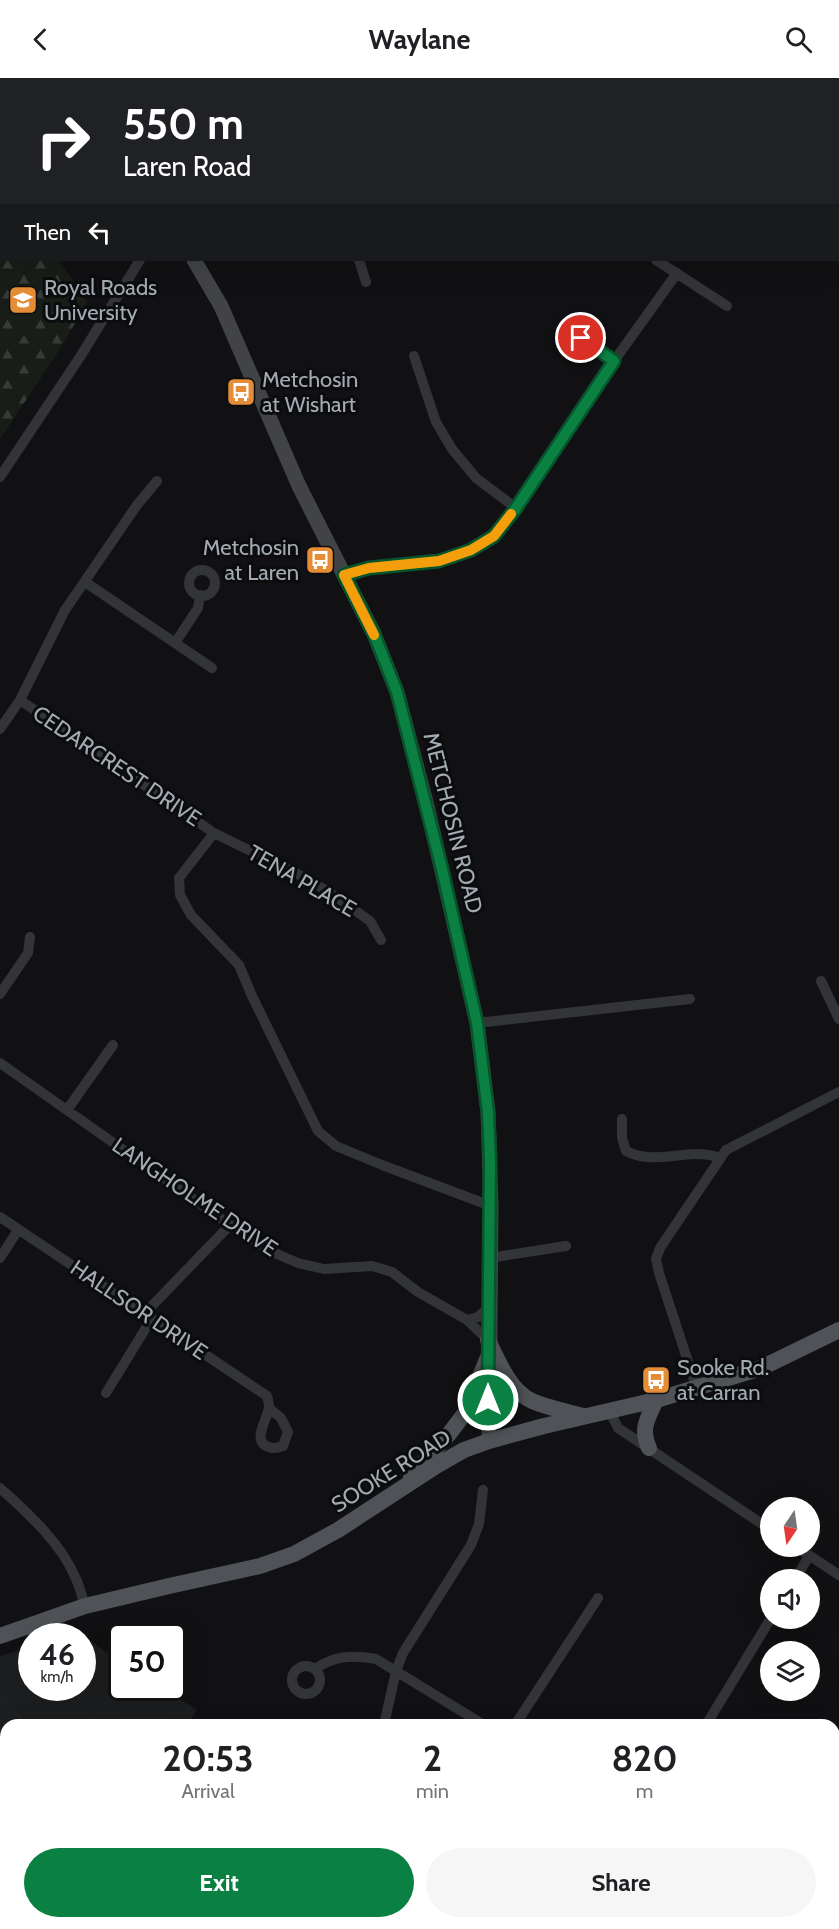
<!DOCTYPE html>
<html lang="en">
<head>
<meta charset="utf-8">
<style>
  :root { --surface:#fff; --page:#f6f6f6; --text:#202124; --muted:#757577; --accent:#0b8043 }
  body { margin:0; font-family:Cabin,sans-serif; background:var(--page); color:var(--text); height:100vh; display:flex; flex-direction:column; font-size:22px; white-space:nowrap }
  * { box-sizing:border-box; margin:0 }
  p { font-size:20px; color:var(--muted) }
  .icon { flex:none; width:33px; height:33px; fill:none; stroke:currentColor; stroke-width:2; stroke-linecap:round; stroke-linejoin:round }
  .map { position:relative; flex:1; overflow:hidden }
  .details { position:absolute; left:0px; top:1641px; width:840px; height:210px; display:flex; flex-direction:column; background:var(--surface); border-radius:18px 18px 0 0; box-shadow:0 6px 24px #0002 }
  .details>* { flex:none }
  .guide { position:absolute; left:0px; top:0px; width:840px; height:183px; box-shadow:0 6px 24px #0002; background:#202124; color:#fff; overflow:hidden }
  .needle { width:39px; rotate:193deg }
  .controls { position:absolute; left:760px; top:1419px; display:grid; gap:12px }
  .controls a { display:grid; place-items:center; width:60px; height:60px; border-radius:50%; background:var(--surface); box-shadow:0 6px 24px #0002; font-size:30px }
  .speed { position:absolute; left:18px; top:1545px; display:flex; gap:12px; font-size:30px; font-weight:700; text-align:center }
  .speed>* { display:grid; place-content:center; width:78px; height:78px; border-radius:50%; background:var(--surface); box-shadow:0 6px 24px #0002; line-height:1 }
  .speed small { font-size:15px; font-weight:400 }
  .speed .limit { border:3px solid #111; border-radius:9px; background:#fff; color:#111 }
  .pin { position:absolute; display:grid; place-items:center; width:51px; height:51px; color:#fff; margin:-26px; border:3px solid #fff; border-radius:50%; box-shadow:0 2px 6px #0007 }
  .me { position:absolute; width:66px; margin:-33px; rotate:0deg; stroke-linejoin:round; filter:drop-shadow(0 0 4px #0008) }
  .turn { display:flex; align-items:center; gap:21px; height:126px; padding:0 24px; font-size:27px }
  .turn .icon { width:78px; height:78px; stroke-width:2.5 }
  .turn b { display:block; font-size:42px; line-height:51px }
  .then { display:flex; align-items:center; height:57px; padding:0 24px; background:#0003; gap:12px; font-size:22px }
  .eta { display:flex; justify-content:space-evenly; align-items:center; height:102px; text-align:center }
  .eta b { font-size:36px; font-weight:700; line-height:42px }
  .cta { display:flex; gap:12px; margin-top:auto; padding:12px 24px }
  .cta a { flex:1; height:69px; border-radius:36px; background:var(--accent); color:#fff; font-size:24px; font-weight:700; line-height:69px; text-align:center }
  .cta a+a { background:var(--page); color:var(--text) }
  header { display:flex; justify-content:space-between; align-items:center; height:78px; padding:0 24px; background:var(--surface); font-size:27px; font-weight:700 }
  .map>svg:first-child { display:block }
  .built { fill:#1d1e1f }
  .forest { fill:url(#forest-firs) }
  .lines { fill:none; stroke-linecap:round; stroke-linejoin:round }
  .street { stroke:#333437; stroke-width:10 }
  .secondary { stroke:#414347; stroke-width:15 }
  .primary { stroke:#4f5256; stroke-width:16 }
  .route-casing { stroke:#07532c; stroke-width:15 }
  .route { stroke:#0b8043; stroke-width:10 }
  .slow { stroke:#f59e0b; stroke-width:10 }
  .labels { text-anchor:middle; dominant-baseline:central; stroke-width:6; stroke-linejoin:round; paint-order:stroke }
  .poi-label { font-size:22px; fill:#a3abb2; stroke:#0c0c0e; text-anchor:start }
  .street-label { font-size:22px; fill:#a3abb2; stroke:#0c0c0e }
</style>
</head>
<body>
<header><svg class="icon" aria-label="back" viewBox="0 0 24 24"><path d="M15 5l-7 7 7 7"/></svg>Waylane<svg class="icon" aria-label="search" viewBox="0 0 24 24"><circle cx="10" cy="10" r="6"/><path d="M15 15l6 6"/></svg></header>
<div class="map">
<svg width="839" height="1851" viewBox="0 0 839 1851">
  <defs>
    <pattern id="forest-firs" width="22" height="20" patternUnits="userSpaceOnUse" patternTransform="scale(1.5)"><rect width="22" height="20" fill="#181d18"/><path d="M5 1l3.5 6h-7zM16 11l3.5 6h-7z" fill="#363b37"/></pattern>
  </defs>
  <rect width="100%" height="100%" fill="#111113"/>
  <!-- built -->
  <path class="built" d="M79,1556L121,1583L122,1610H162L197,1632L187,1647H6V1658L0,1654V1578L31,1569L32,1610H82V1558H69Z"/>
  <!-- forest -->
  <path class="forest" d="M0,0H79L80,1L2,2V182H59L87,224L62,268L0,361Z"/>
  <g class="lines">
    <!-- street -->
    <path class="street" d="M384,0L386,2
      M493,2L494,0
      M359,182L366,204
      M656,182L727,228
      M564,249L614,283
      M414,278L436,344L452,371L476,400L516,430
      M0,399L80,279L140,182
      M189 505a13 13 0 1 1 26 0a13 13 0 1 1-26 0Z
      M344,497L369,490L439,483L470,472L494,458L516,430L614,283L677,195
      M85,504L212,590
      M175,565L198,530L200,517
      M20,622L214,755L296,795L329,814L370,843L381,862
      M0,651L20,622L65,532L137,427L157,403
      M214,755L179,800L180,817L191,837L239,887L252,918L318,1053L336,1068L382,1087L491,1128
      M821,903L839,941
      M0,916L28,875L30,859
      M477,945L690,921
      M0,985L230,1147L270,1173L298,1185L324,1191L372,1188L392,1194L418,1214L467,1242L488,1262
      M67,1032L113,967
      M622,1041V1060L626,1073C656,1089 689,1068 720,1080
      M0,1139L267,1318C268,1322 269,1325 269,1328C269,1340 250,1363 269,1369C274,1371 278,1370 283,1368L288,1354L281,1340L269,1330
      M0,1180L18,1152
      M489,1180L566,1168
      M145,1235L230,1147
      M467,1242L478,1239L489,1229
      M696,1308L659,1195L656,1181L660,1170L726,1072L839,1014
      M106,1315L152,1240
      M610,1334L618,1350L771,1452
      M0,1410C28,1435 62,1466 76,1501C80,1509 82,1519 85,1528
      M795,1468L839,1497
      M795,1502L809,1478
      M292 1602a14 14 0 1 1 28 0a14 14 0 1 1-28 0Z
      M315,1591C335,1577 353,1577 376,1581L484,1647
      M384,1647L396,1593L403,1575L471,1467L479,1446L483,1412
      M515,1647L598,1520
      M706,1647L771,1540
      M777,1845L785,1851
      M306,1851L310,1845"/>
    <!-- secondary -->
    <path class="secondary" d="M91,0L92,2
      M256,2L257,0
      M194,182L221,228L299,408L374,556L397,614L427,728L477,945L488,1034L491,1128L489,1363
      M0,1669L6,1673
      M259,1845L268,1851"/>
    <!-- primary -->
    <path class="primary" d="M488,1262C498,1283 510,1313 532,1323C548,1330 566,1333 583,1338
      M649,1370C640,1350 648,1340 656,1322
      M411,1398L449,1356L465,1335L488,1279
      M0,1558L85,1528L169,1508L260,1488L294,1476L338,1452L436,1388L464,1372L489,1363L544,1348L656,1322L761,1290L839,1252"/>
  </g>
  <g class="lines">
    <!-- route casing -->
    <g class="route-casing">
      <path id="route" d="M488,1322L490,1082L488,1034L477,945L441,787L397,614L374,556L344,497L369,490L439,483L471,472L494,458L516,430L614,283L581,260"/>
    </g>
    <!-- route -->
    <use href="#route" class="route"/>
    <!-- slow -->
    <path class="slow" d="M374,557L344,497L369,490L439,483L471,472L494,458L511,436"/>
  </g>
  <!-- icons -->
  <defs>
    <g id="university-square" transform="scale(1.5)"><rect x="-9" y="-9" width="18" height="18" rx="4" fill="#e58c37" stroke="#0c0c0e"/><path d="M0-5L7-2L0 1L-7-2ZM-4 1L0 2.5L4 1V4Q0 6-4 4Z" fill="#fff"/></g>
    <g id="bus-square" transform="scale(1.5)"><rect x="-9" y="-9" width="18" height="18" rx="4" fill="#e58c37" stroke="#0c0c0e"/><path d="M-5-6H5V4H4V6H2V4H-2V6H-4V4H-5ZM-3.5-4V0h7V-4ZM-3.5 1.2v1.5H-2V1.2ZM2 1.2v1.5H3.5V1.2Z" fill="#fff"/></g>
  </defs>
  <g fill-rule="evenodd">
    <use href="#university-square" x="23" y="222"/>
    <use href="#bus-square" x="241" y="314"/>
    <use href="#bus-square" x="320" y="482"/>
    <use href="#bus-square" x="656" y="1302"/>
  </g>
  <g class="labels">
    <!-- poi labels -->
    <g class="poi-label">
      <text x="44" y="209">Royal Roads<tspan x="44" dy="25">University</tspan></text>
      <text x="262" y="301">Metchosin<tspan x="262" dy="25">at Wishart</tspan></text>
      <text x="299" y="469" text-anchor="end">Metchosin<tspan x="299" dy="25">at Laren</tspan></text>
      <text x="677" y="1289">Sooke Rd.<tspan x="677" dy="25">at Carran</tspan></text>
    </g>
    <!-- street labels -->
    <g class="street-label">
      <text transform="translate(117 688) rotate(34)">CEDARCREST DRIVE</text>
      <text transform="translate(453 745) rotate(76)">METCHOSIN ROAD</text>
      <text transform="translate(302 803) rotate(30)">TENA PLACE</text>
      <text transform="translate(195 1119) rotate(34)">LANGHOLME DRIVE</text>
      <text transform="translate(139 1232) rotate(34)">HALLSOR DRIVE</text>
      <text transform="translate(391 1393) rotate(-32)">SOOKE ROAD</text>
    </g>
  </g>
</svg>
<div class="controls">
<a><svg class="needle" viewBox="-14 -14 28 28"><path d="M0-13l5 13h-10z" fill="#e53935"/><path d="M0 13l5-13h-10z" fill="#757577"/></svg></a>
<a><svg class="icon" aria-label="sound" viewBox="0 0 24 24"><path d="M4 9h4l5-4v14l-5-4H4zM17 9q2 3 0 6"/></svg></a>
<a><svg class="icon" aria-label="layers" viewBox="0 0 24 24"><path d="M12 4l9 5-9 5-9-5zM3 14l9 5 9-5"/></svg></a>
</div>
<div class="speed"><div>46<small>km/h</small></div><div class="limit">50</div></div>
<div class="pin" style="left:581px;top:260px;background:#d93025"><svg class="icon" aria-label="arrive" viewBox="0 0 24 24"><path d="M6 21V4h12l-3 4 3 4H6"/></svg></div>
<svg class="me" style="left:488px;top:1322px" viewBox="-20 -20 40 40"><circle r="17" fill="#0b8043" stroke="#fff" stroke-width="3"/><path d="M0-11L8 9 0 5-8 9z" fill="#fff"/></svg>
<div class="guide">
<div class="turn"><svg class="icon" aria-label="right" viewBox="0 0 24 24"><path d="M7 20v-9h11M14 6l5 5-5 5"/></svg><div><b>550 m</b>Laren Road</div></div>
<div class="then">Then<svg class="icon" aria-label="left" viewBox="0 0 24 24"><path d="M17 20v-9H6M10 6l-5 5 5 5"/></svg></div>
</div>
<section class="details">
<div class="eta">
<div><b>20:53</b><p>Arrival</p></div>
<div><b>2</b><p>min</p></div>
<div><b>820</b><p>m</p></div>
</div>
<div class="cta"><a>Exit</a><a>Share</a></div>
</section>
</div>
</body>
</html>
